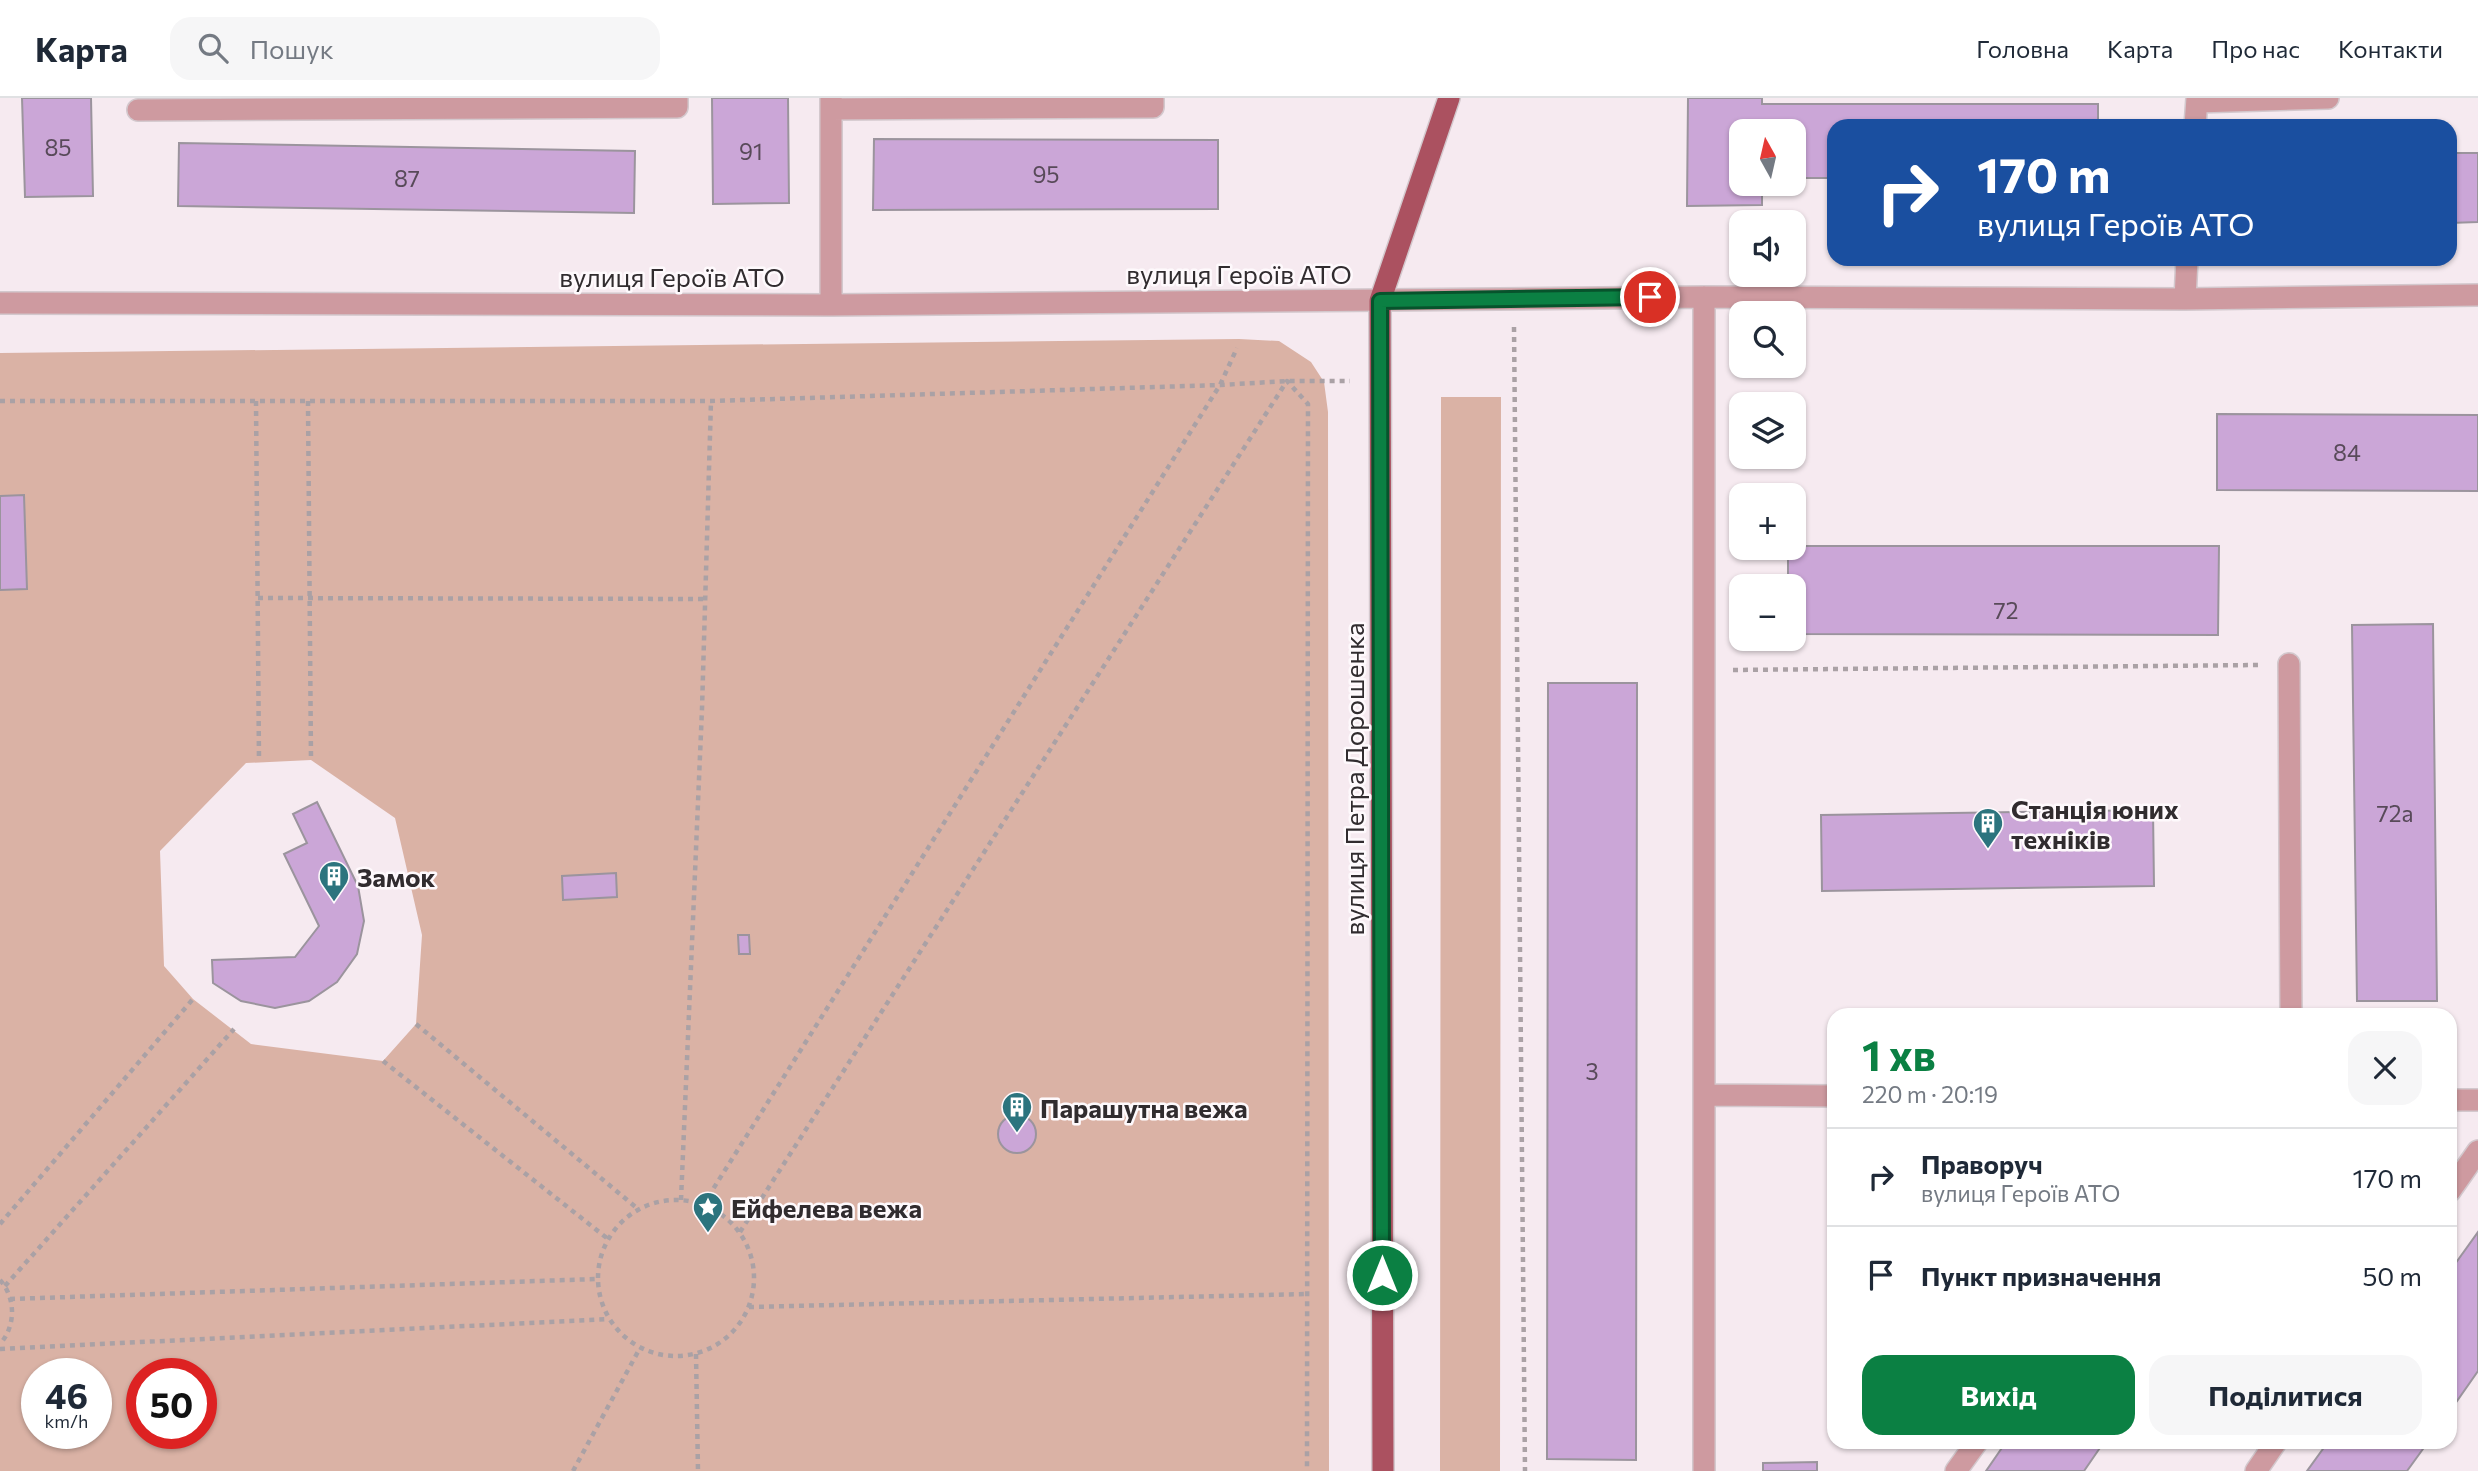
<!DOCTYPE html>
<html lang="uk">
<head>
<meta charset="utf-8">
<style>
  :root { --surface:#fff; --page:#f6f6f7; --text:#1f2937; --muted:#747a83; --line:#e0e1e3; --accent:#0b8043 }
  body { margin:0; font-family:Commissioner,sans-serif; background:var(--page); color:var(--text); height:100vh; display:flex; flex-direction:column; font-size:26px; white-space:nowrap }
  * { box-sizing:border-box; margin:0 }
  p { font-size:23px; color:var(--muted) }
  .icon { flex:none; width:38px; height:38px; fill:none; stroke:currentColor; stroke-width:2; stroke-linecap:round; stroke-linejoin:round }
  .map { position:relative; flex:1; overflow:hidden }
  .sheet { position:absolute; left:1827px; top:910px; width:630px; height:441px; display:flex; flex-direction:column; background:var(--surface); border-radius:21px; box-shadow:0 2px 5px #0004 }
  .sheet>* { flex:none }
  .guide { position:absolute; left:1827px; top:21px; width:630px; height:147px; border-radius:21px; box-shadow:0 2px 5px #0004; background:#1a4fa0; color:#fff; overflow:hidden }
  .needle { width:46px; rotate:352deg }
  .controls { position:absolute; left:1729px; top:21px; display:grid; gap:14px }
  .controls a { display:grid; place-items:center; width:77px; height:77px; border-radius:14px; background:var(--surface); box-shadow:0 2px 5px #0004; font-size:35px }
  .speed { position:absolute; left:21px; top:1260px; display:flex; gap:14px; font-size:35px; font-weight:700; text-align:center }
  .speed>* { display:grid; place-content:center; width:91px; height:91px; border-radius:50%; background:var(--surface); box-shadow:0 2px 5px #0004; line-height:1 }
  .speed small { font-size:18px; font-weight:400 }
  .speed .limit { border:10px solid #d22; background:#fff; color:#111 }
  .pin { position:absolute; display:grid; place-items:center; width:60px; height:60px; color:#fff; margin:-30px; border:4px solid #fff; border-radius:50%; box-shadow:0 2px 7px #0007 }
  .me { position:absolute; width:77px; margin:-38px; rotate:0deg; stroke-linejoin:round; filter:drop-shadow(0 0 5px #0008) }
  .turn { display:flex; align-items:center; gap:24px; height:147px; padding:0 35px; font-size:32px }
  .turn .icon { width:91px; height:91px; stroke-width:2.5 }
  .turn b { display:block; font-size:49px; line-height:60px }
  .round { display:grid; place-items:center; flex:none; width:74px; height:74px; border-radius:21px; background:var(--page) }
  .summary { display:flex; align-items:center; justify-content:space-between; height:119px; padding:0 35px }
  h1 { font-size:42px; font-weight:700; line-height:52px; color:var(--accent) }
  .cta { display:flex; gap:14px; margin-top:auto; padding:14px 35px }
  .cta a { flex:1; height:80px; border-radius:21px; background:var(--accent); color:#fff; font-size:28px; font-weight:700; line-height:80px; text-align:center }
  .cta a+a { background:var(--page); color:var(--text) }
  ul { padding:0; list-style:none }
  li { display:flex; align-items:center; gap:21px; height:98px; padding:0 35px; border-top:2px solid var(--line) }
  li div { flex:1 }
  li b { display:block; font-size:26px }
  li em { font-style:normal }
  header { display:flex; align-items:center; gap:42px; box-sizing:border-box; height:98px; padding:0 35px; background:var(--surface); border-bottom:2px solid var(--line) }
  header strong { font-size:33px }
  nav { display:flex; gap:38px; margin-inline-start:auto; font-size:24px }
  .search { width:490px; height:63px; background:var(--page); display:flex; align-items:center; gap:18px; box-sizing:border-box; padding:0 24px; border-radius:21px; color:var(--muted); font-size:26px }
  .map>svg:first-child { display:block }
  .green { fill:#dab2a5; fill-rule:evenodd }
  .building { fill:#cba6d7; stroke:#9b949d; stroke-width:2 }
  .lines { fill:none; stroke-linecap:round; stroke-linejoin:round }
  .minor-casing { stroke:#d3c8cd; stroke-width:24 }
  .major-casing { stroke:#d3c8cd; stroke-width:24 }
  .path { stroke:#aaa1a5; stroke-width:4.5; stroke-dasharray:5 5; stroke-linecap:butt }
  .minor { stroke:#ce9aa0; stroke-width:21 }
  .major { stroke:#ab5160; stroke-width:21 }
  .route-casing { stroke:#07532c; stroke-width:18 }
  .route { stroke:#0b8043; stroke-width:12 }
  .labels { text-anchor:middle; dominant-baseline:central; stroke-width:5; stroke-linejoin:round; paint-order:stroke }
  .number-label { font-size:23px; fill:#584a59 }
  .street-label { font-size:26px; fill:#312c2f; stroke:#fef9fc }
  .poi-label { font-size:26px; font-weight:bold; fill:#312c2f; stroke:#fef9fc; text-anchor:start }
</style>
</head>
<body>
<header>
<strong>Карта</strong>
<div class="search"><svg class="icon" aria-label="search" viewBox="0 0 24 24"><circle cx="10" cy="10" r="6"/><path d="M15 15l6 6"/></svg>Пошук</div>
<nav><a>Головна</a><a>Карта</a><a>Про нас</a><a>Контакти</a></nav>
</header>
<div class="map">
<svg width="2478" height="1373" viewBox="0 0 2478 1373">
  <rect width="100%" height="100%" fill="#f6eaf0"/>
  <!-- green -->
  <path class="green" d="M1239,241L1279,243L1311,264L1324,284L1328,314L1329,1373H0V255ZM311,662L395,720L422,837L416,926L383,963L251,946L193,901L164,868L160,753L246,665ZM37,1276H96V1335H37ZM142,1276H201V1335H142Z
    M1441,299H1501L1500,1373H1440Z"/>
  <!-- building -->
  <path class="building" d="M22,0H91L93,98L25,99Z
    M712,0H788L789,105L713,106Z
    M1688,0H1762V6H2098V28H1834V80H1794V33H1741V86H1762V107L1687,108Z
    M874,41L1218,42V111L873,112Z
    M179,45L635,53L634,115L178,108Z
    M2450,55H2478V124L2450,125Z
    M2217,316L2478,317V393L2217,392Z
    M24,397L27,491L0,492V398Z
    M1794,448H2219L2218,537L1794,536V488H1788V450H1794Z
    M2433,526L2437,903H2357L2352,527Z
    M1548,585H1637L1636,1362L1547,1361Z
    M317,704L358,788L364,823L357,856L337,884L309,903L275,910L241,903L213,885L212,862L295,859L319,828L284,756L307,745L293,716Z
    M2153,712L2154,788L1822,793L1821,717Z
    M616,775L617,799L563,802L562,778Z
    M738,837H749L750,856H739Z
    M998 1036a19 19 0 1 1 38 0a19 19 0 1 1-38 0Z
    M2478,1134V1273L2450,1313V1173Z
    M2104,1344L2084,1373H1986L2006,1344Z
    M2328,1344H2428L2407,1373H2307Z
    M1817,1364V1373H1763V1365Z"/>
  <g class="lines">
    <!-- minor casing -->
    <g class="minor-casing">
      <path id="minor" d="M2197,4L2328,0
        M831,11L1153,9V0
        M138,12L677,9V0
        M2195,28L2197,0
        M1704,199V1373
        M2185,201L2187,161
        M0,205L831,207L1704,199L2185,201L2478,197
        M831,207V0
        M2289,566L2291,917
        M1704,997L1834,998
        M2450,1002H2478
        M2450,1093L2478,1053
        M1956,1373L1977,1344
        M2256,1373L2276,1344"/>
    </g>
    <!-- major casing -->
    <g class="major-casing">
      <path id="major" d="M1383,1373L1380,203L1449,0"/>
    </g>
    <!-- path -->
    <path class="path" d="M1514,229L1525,1373
      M0,303H711L1220,287L1287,283H1350
      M256,303L259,663
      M308,303L311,662
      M258,500L706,501
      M1733,572L2259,567
      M416,926L638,1111
      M383,963L608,1141
      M598 1180a78 78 0 1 1 156 0a78 78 0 1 1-156 0Z
      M681,1102L702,611L711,303
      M703,1107L1220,287L1237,250
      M0,1126L193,901
      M740,1134L1287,283L1308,306L1307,1373
      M0,1182C16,1200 16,1228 0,1246
      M5,1188L234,931
      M10,1201L597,1181
      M749,1209L1307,1196
      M0,1251L609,1221
      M696,1256L698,1373
      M573,1373L640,1250"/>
    <!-- minor -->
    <use href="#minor" class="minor"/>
    <!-- major -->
    <use href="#major" class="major"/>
  </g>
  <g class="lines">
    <!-- route casing -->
    <g class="route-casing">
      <path id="route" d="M1382,1177L1380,203L1650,199"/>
    </g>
    <!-- route -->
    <use href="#route" class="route"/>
  </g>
  <!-- icons -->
  <defs>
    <g id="building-pin" transform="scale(1.575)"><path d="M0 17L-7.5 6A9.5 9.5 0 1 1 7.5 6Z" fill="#2c747e" stroke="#fef9fc"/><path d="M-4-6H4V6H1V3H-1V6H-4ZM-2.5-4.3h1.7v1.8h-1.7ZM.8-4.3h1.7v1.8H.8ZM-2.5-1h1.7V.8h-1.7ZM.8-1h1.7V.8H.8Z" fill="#fff"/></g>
    <g id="sight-pin" transform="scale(1.575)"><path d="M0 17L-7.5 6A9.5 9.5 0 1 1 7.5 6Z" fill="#2c747e" stroke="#fef9fc"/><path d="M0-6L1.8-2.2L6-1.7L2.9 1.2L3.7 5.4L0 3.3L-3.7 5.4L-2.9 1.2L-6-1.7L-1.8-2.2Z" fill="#fff"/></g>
  </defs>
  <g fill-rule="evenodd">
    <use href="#building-pin" x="1988" y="725"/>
    <use href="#building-pin" x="334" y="778"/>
    <use href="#building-pin" x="1017" y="1009"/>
    <use href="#sight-pin" x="708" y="1109"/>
  </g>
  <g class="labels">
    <!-- number labels -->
    <g class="number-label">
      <text x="58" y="49">85</text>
      <text x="751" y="53">91</text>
      <text x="1046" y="76">95</text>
      <text x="407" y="80">87</text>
      <text x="2347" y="354">84</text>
      <text x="2006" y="512">72</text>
      <text x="2395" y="715">72а</text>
      <text x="1592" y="973">3</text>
    </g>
    <!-- street labels -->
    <g class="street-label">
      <text x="1239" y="175">вулиця Героїв АТО</text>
      <text x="672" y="178">вулиця Героїв АТО</text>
      <text transform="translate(1353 681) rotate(-90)">вулиця Петра Дорошенка</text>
    </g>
    <!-- poi labels -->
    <g class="poi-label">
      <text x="2011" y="710">Станція юних<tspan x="2011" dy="30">техніків</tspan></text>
      <text x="357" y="778">Замок</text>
      <text x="1040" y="1009">Парашутна вежа</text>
      <text x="731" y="1109">Ейфелева вежа</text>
    </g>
  </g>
</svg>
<div class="controls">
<a><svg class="needle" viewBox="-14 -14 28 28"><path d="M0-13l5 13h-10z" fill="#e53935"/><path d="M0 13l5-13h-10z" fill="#747a83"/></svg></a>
<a><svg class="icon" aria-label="sound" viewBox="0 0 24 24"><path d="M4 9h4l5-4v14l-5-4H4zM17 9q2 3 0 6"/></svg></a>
<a><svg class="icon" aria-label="search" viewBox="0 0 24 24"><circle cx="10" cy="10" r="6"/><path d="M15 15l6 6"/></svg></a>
<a><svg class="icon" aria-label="layers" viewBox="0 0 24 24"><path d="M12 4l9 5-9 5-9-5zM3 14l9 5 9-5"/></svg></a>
<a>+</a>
<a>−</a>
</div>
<div class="speed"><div>46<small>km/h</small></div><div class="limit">50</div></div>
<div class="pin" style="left:1650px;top:199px;background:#d93025"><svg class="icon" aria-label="arrive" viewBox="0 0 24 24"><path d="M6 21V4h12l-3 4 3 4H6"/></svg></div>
<svg class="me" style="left:1382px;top:1177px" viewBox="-20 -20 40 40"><circle r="17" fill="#0b8043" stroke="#fff" stroke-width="3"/><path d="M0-11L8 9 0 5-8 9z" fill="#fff"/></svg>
<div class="guide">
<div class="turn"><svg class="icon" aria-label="right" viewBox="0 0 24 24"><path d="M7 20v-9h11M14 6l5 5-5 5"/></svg><div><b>170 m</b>вулиця Героїв АТО</div></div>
</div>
<section class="sheet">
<div class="summary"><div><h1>1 хв</h1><p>220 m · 20:19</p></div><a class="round"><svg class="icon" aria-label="close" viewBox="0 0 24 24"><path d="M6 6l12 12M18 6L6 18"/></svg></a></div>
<ul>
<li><svg class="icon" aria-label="right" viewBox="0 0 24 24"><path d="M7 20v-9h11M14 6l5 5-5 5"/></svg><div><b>Праворуч</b><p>вулиця Героїв АТО</p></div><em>170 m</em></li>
<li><svg class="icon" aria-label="arrive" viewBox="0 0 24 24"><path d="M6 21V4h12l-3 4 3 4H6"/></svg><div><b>Пункт призначення</b></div><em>50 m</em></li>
</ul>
<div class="cta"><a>Вихід</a><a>Поділитися</a></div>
</section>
</div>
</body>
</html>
